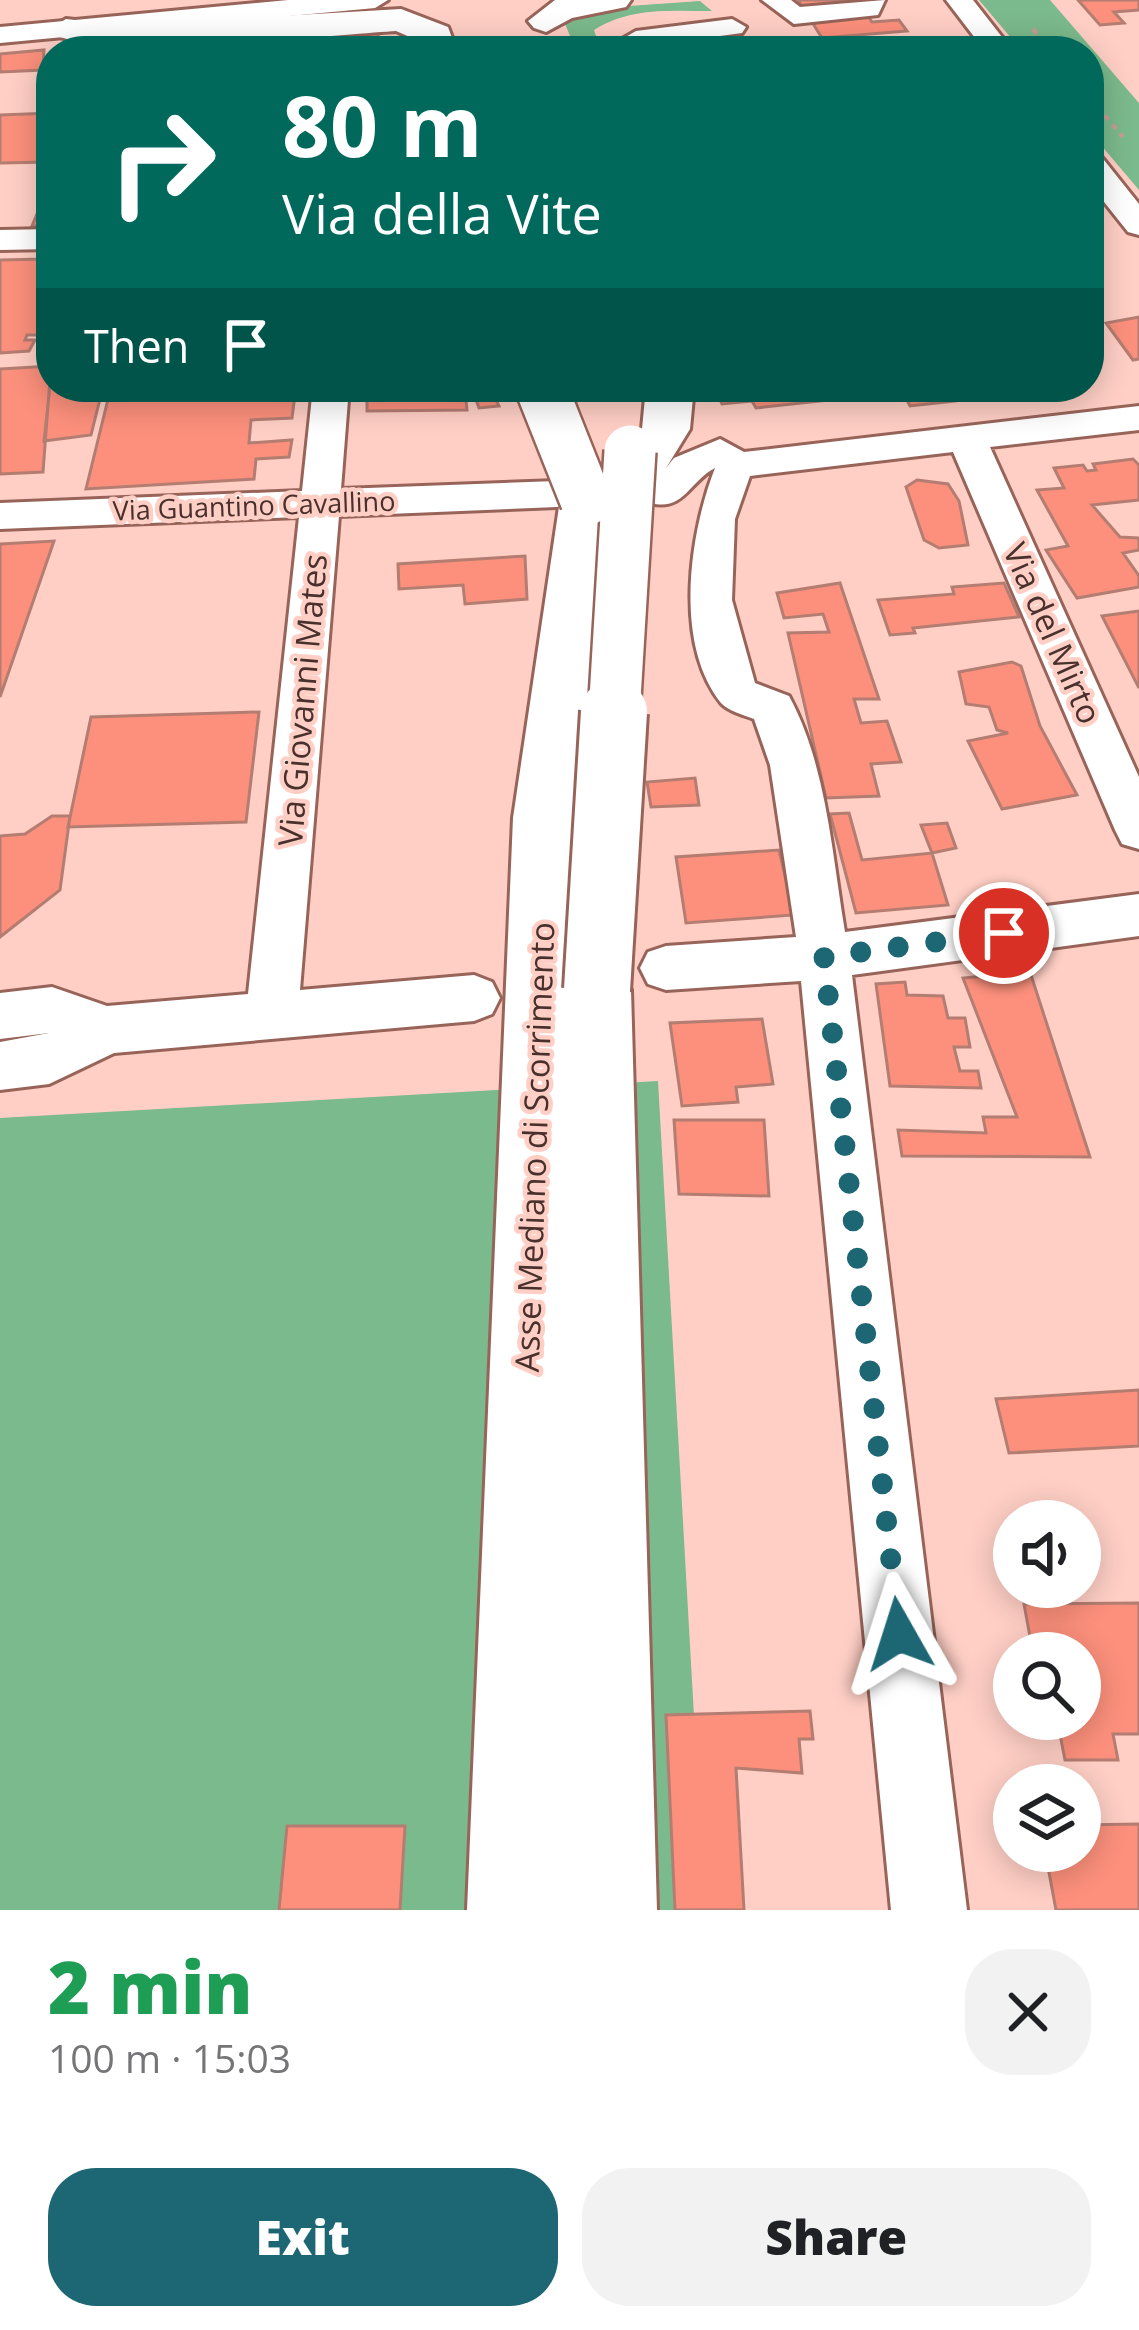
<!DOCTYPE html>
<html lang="en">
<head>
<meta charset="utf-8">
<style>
  :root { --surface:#fff; --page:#f2f2f2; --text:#202124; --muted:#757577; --accent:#1d6673 }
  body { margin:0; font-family:"Open Sans",sans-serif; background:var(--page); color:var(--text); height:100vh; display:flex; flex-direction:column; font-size:45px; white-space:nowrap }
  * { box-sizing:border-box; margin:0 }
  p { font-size:39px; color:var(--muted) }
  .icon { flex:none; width:66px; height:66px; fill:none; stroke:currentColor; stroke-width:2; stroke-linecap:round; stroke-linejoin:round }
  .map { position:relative; height:1910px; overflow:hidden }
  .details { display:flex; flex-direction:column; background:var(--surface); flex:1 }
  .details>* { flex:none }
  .banner { position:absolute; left:36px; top:36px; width:1068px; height:366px; border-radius:48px; box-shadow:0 6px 30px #0003; background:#00695c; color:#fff; overflow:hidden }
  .tools { position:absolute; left:993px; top:1500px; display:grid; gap:24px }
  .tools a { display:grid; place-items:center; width:108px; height:108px; border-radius:50%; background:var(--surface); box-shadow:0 6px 30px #0003; font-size:60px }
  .pin { position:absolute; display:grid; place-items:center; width:102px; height:102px; color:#fff; margin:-51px; border:6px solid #fff; border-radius:50%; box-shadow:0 3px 12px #0007 }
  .me { position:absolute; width:132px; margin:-66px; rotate:354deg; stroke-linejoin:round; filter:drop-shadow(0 0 9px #0008) }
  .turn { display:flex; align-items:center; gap:42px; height:252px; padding:0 48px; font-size:54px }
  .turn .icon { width:156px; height:156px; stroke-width:2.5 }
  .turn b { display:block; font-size:84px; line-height:102px }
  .then { display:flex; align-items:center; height:114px; padding:0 48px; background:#0003; gap:24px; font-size:45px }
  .round { display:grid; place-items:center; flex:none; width:126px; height:126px; border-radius:48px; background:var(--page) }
  .overview { display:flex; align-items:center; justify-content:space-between; height:204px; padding:0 48px }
  h1 { font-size:72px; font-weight:800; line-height:90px; color:#1e9e55 }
  .button { display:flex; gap:24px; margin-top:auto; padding:24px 48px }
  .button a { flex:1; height:138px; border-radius:48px; background:var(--accent); color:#fff; font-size:48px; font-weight:800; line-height:138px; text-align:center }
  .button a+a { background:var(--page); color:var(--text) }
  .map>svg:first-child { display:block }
  .green { fill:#7bba8c }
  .building { fill:#fc907c; stroke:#b47d72; stroke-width:3 }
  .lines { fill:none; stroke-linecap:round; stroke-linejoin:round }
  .minor-casing { stroke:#986459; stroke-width:6 }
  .highway-casing { stroke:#986459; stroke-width:6 }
  .path { stroke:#c69d95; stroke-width:4.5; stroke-dasharray:6 6; stroke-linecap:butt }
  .minor { fill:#fff; fill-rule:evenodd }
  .highway { fill:#fff; fill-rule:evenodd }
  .highway-bridge-far1-casing { stroke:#986459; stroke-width:56; stroke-linecap:butt }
  .highway-bridge-casing { stroke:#986459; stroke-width:72; stroke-linecap:butt }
  .highway-bridge-far1 { stroke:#fff; stroke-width:51 }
  .highway-bridge { stroke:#fff; stroke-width:66 }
  .route { stroke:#1d6673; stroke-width:21; stroke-dasharray:0 37.8 }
  .labels { text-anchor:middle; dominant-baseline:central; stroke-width:9; stroke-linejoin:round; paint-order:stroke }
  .far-street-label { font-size:27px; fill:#48302c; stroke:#ffcfc5 }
  .street-label { font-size:33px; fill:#48302c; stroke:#ffcfc5 }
</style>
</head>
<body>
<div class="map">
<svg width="1139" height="1910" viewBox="0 0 1139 1910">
  <rect width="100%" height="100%" fill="#ffcfc5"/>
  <!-- green -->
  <path class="green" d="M979,0H1050L1139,103V190L1089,131V51H1022Z
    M700,1L712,11C671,11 630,7 594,30L601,51H576L564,21L586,9Z
    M658,1081L705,1910H0V1118Z"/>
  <!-- building -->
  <path class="building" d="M798,0H857L872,22L899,20L907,31L822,38Z
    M1078,0H1139V10L1114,12L1124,23L1100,25Z
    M378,29V46L226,51V40Z
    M956,41L964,51H843Z
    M44,50L43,70L0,72V54Z
    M51,113V162L0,163V115Z
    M48,187L51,226H32Z
    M45,253H51V319L46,335H27L25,340H35L29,351L0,353V260L43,259Z
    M1139,317V359L1133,360L1106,323Z
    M51,366L43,472L0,474V369Z
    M51,377V387H103L91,435L44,441Z
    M111,387H296L292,418L251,420L249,443L292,440L289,457L256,459L254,479L86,489Z
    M464,387H490L499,406L479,408L474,394Z
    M714,387H861L866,396L756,408L752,401L722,404Z
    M900,387H947L955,401L910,406Z
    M465,391L467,410L367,411V397Z
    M1133,459L1139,465V500L1092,505L1120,537L1139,538V550L1123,553L1139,576V587L1077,598L1046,550L1068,546L1037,490L1064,488L1054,468L1083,465L1087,471L1096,470L1093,464Z
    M917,480L948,484L959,501L968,545L939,548L924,540L906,487Z
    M54,541L0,697V544Z
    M525,556L527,599L465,604L463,585L399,589L398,564Z
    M840,583L879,699H854L861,723L887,721L901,762L871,764L879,796L826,798L788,633L829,632L823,614L784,618L777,593Z
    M1004,583L1019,617L913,628L915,633L890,635L878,600L954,594L952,587Z
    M1139,611V688L1102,616Z
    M1012,662L1021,666L1040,726L1077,795L1002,809L968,741L1008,733L997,730L989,707L966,704L959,672Z
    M259,712L246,822L68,827L91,717Z
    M695,778L699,805L651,807L647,782Z
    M849,813L862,860L932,853L948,905L856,913L830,814Z
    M52,816H70L60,890L0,937V836L25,834Z
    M947,823L956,848L932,853L921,825Z
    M779,850L794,915L686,923L676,857Z
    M1030,972L1090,1157L902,1156L898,1130L986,1133L983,1117H1017L963,978Z
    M905,982L907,995L943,996L948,1018H965L970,1047H954L960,1071H978L981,1088L890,1086L876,984Z
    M762,1019L773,1084L736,1087L738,1102L682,1106L670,1023Z
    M674,1120H764L769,1196L679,1194Z
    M1139,1390V1446L1009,1453L996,1399Z
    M1139,1603V1734H1113L1118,1760H1065L1057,1719H1080V1653H1033L1024,1604Z
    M810,1711L813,1739H799L802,1773L736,1768L744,1910H675L666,1715Z
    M1139,1824V1910H1056L1045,1851H1080V1825Z
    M287,1826H405L400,1910H279Z"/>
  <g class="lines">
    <!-- minor casing -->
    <g class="minor-casing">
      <path id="minor" d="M288,0H388L375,8L0,43V27Z
        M762,0H791L800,7L885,0L878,15L794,24Z
        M946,0H973L1013,51H985Z
        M732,19L746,27L742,33L653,45L656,51H628L622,39L636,31Z
        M1089,153L1100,155L1139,204V235L1128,232L1089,183Z
        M51,229V249L0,250V230Z
        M313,387H349L341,489L557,481L571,485L577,494L571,503L557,507L339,516L300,990L474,975L492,982L500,998L492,1014L474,1021L114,1053L49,1084L0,1090V1042L49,1033L0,1039V993L52,987L107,1006L248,994L299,517L0,529V503L302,491Z
        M1139,406V430L990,447L1139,777V849L1122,844L1115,830L953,452L750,476L735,519L732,600L755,683L789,696C827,766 832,855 845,932L1139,894V936L852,975L967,1910H891L801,981L666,990L648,984L640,968L648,952L666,946L796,937L770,765L754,719C744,715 728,711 721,703C673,643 690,532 715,468C690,481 683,512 651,503L645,494L674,458L720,439L744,452Z"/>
    </g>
    <!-- highway casing -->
    <g class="highway-casing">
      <path id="highway" d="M555,0H631L626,7L572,18L546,32L534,28L528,21Z
        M401,9L448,27L457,51H421L419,41L396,31C346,34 70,61 48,30L66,19L121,25Z
        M646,387H694L690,429L647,499L629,504L611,499L604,487L642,429Z
        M586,483L604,488L612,500L575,818L573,969L597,961L621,969L631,990L657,1910H467L513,818L560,500L568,488Z"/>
    </g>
    <!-- path -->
    <path class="path" d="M1033,29L1051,51
      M1089,97L1123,137"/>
    <!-- minor -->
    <use href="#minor" class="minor"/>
    <!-- highway -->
    <use href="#highway" class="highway"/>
    <!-- highway-bridge-far1 casing -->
    <g class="highway-bridge-far1-casing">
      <path id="highway-bridge-far1" d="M541,387L586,500
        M614,715L630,451"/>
    </g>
    <!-- highway-bridge casing -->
    <g class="highway-bridge-casing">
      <path id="highway-bridge" d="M597,990L614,712"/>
    </g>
    <!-- highway-bridge-far1 -->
    <use href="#highway-bridge-far1" class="highway-bridge-far1"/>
    <!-- highway-bridge -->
    <use href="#highway-bridge" class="highway-bridge"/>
  </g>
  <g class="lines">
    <!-- route -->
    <path class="route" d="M899,1634L824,957L1004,933"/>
  </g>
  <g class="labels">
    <!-- far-street labels -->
    <g class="far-street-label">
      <text transform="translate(254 505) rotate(-2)">Via Guantino Cavallino</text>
    </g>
    <!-- street labels -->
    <g class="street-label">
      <text transform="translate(1053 633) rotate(66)">Via del Mirto</text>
      <text transform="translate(302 700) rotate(-85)">Via Giovanni Mates</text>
      <text transform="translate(534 1147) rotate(-88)">Asse Mediano di Scorrimento</text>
    </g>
  </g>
</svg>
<div class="tools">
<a><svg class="icon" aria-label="sound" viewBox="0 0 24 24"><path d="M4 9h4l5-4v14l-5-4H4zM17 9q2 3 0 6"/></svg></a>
<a><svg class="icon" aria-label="search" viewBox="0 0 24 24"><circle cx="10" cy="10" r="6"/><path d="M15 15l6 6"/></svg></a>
<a><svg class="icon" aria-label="layers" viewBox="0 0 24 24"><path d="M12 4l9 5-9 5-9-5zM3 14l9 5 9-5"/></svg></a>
</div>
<div class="pin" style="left:1004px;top:933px;background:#d93025"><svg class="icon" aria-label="arrive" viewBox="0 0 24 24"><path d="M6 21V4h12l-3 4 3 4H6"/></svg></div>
<svg class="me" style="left:899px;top:1634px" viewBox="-20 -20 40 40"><path d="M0-17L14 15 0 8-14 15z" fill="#1d6673" stroke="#fff" stroke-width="4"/></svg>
<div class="banner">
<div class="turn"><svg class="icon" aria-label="right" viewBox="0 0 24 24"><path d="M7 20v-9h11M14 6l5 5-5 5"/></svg><div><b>80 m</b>Via della Vite</div></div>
<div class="then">Then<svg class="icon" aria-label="arrive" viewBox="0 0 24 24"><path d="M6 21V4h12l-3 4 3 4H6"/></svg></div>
</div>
</div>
<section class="details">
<div class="overview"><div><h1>2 min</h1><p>100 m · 15:03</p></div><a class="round"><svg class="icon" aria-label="close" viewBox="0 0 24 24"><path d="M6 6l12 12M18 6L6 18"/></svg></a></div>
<div class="button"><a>Exit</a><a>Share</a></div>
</section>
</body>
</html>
